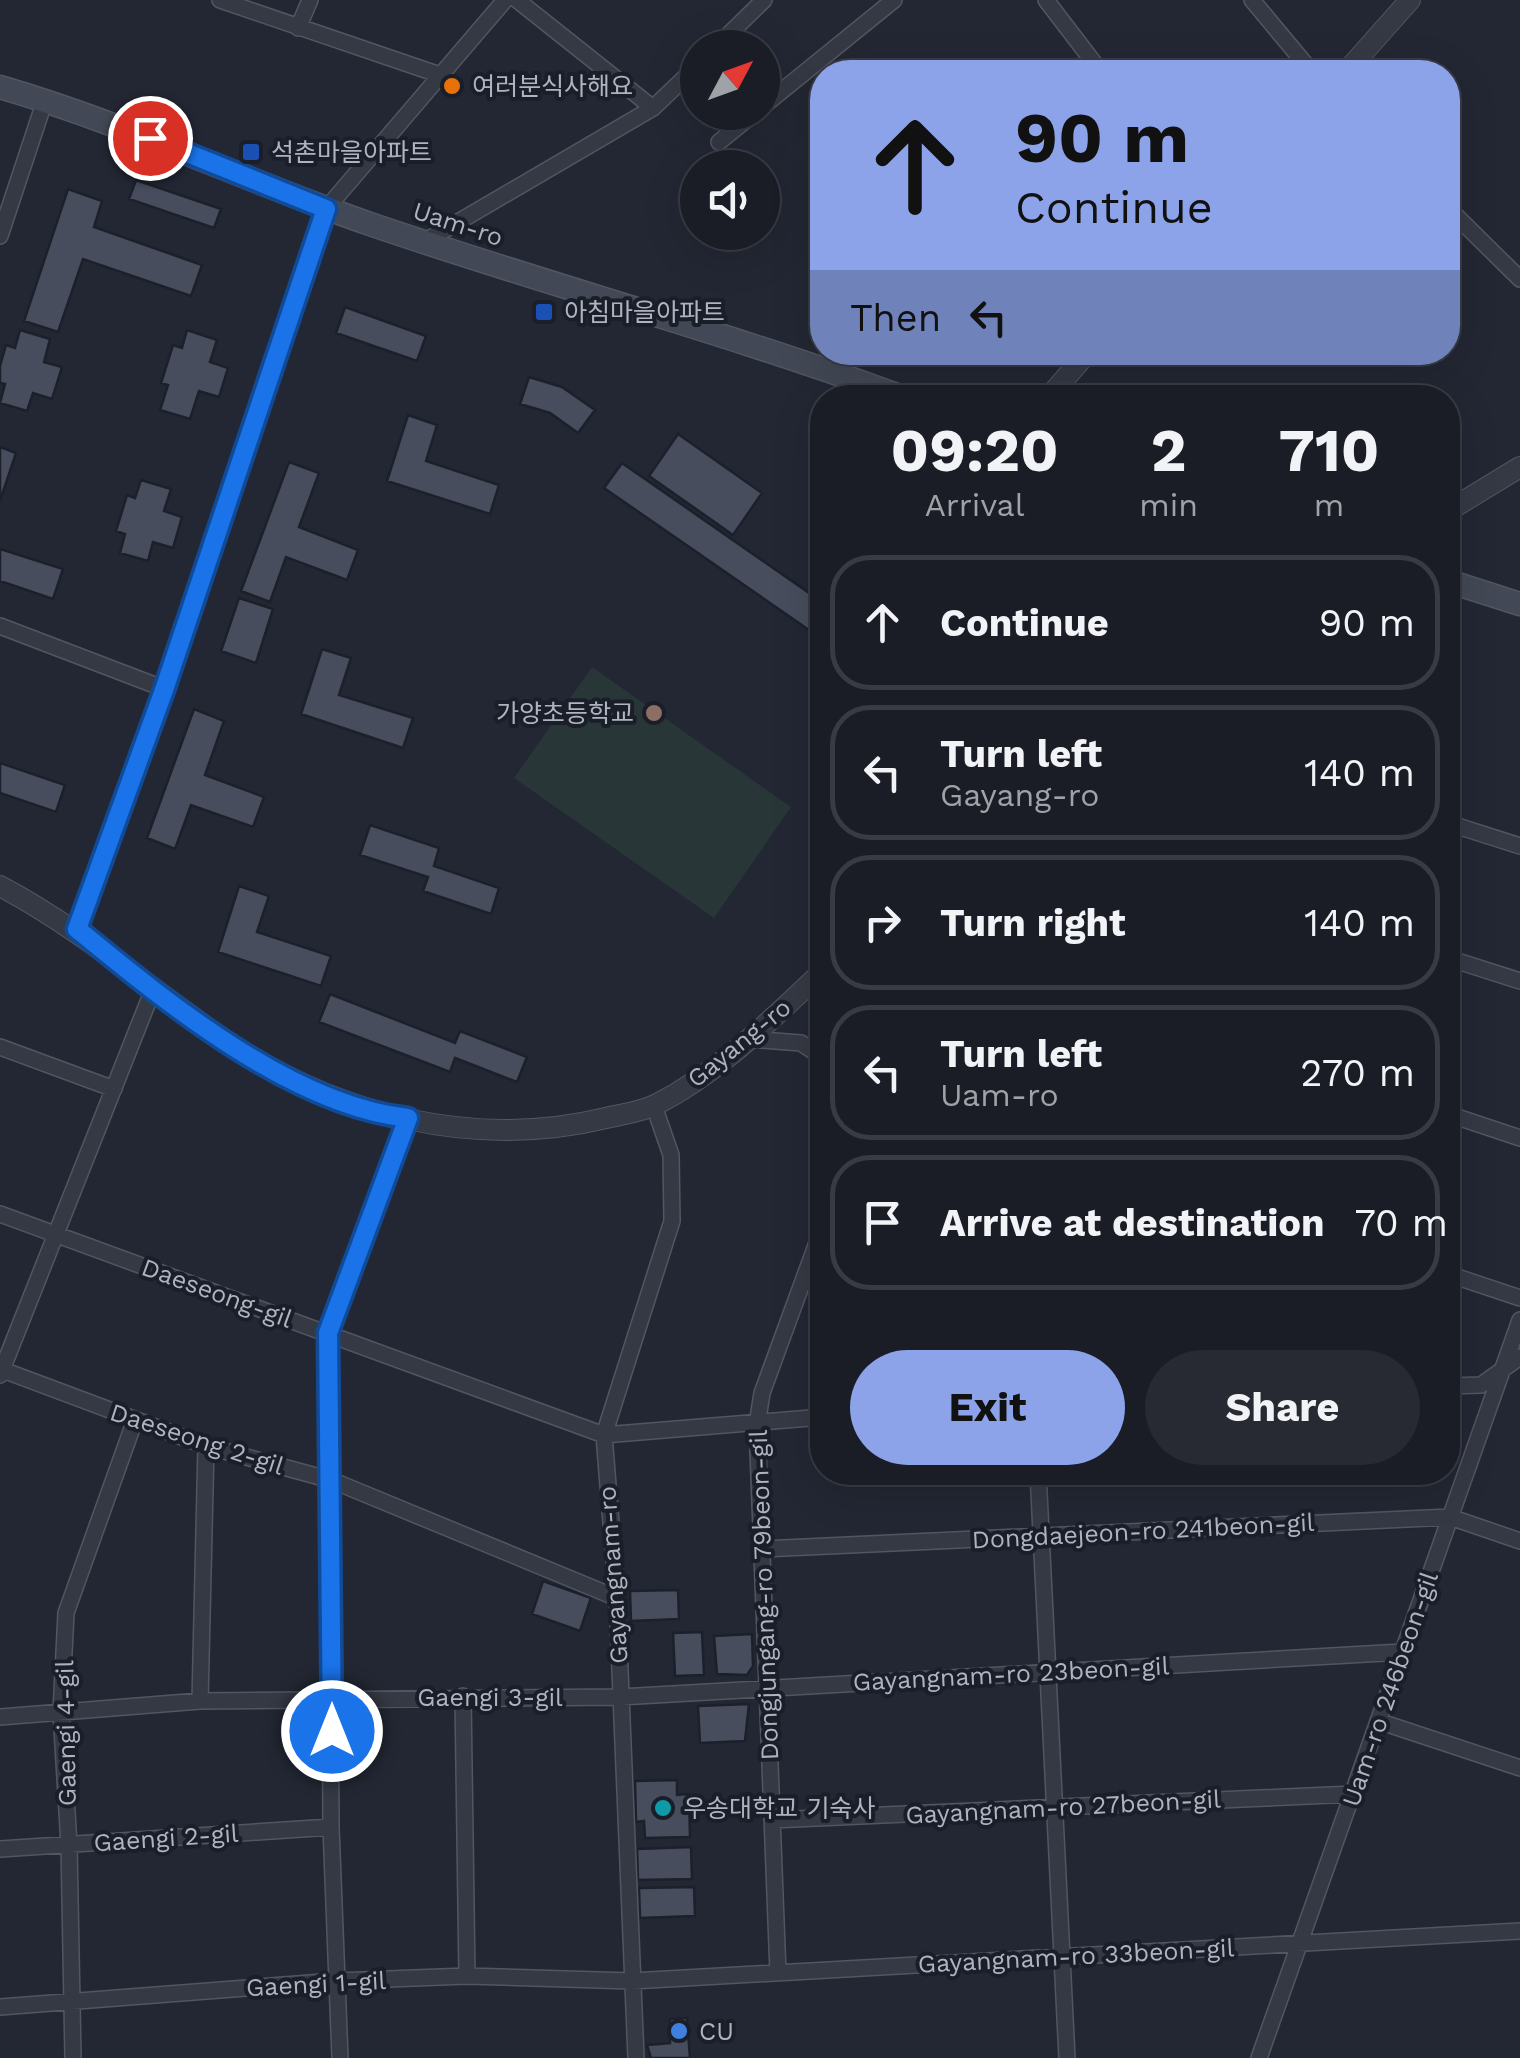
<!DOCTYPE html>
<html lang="en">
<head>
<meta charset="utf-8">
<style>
  :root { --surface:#1a1d26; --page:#272a32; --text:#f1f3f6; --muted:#9fa2a7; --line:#383b43; --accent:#8ca3e9 }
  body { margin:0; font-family:"Work Sans","Noto Sans KR",sans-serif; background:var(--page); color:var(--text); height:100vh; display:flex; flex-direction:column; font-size:38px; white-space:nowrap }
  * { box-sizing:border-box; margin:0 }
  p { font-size:32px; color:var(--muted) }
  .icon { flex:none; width:55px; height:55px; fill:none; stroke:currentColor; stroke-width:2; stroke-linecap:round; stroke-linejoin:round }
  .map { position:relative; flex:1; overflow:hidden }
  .details { position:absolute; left:810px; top:385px; width:650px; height:1100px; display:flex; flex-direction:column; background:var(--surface); border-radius:40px; box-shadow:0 10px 40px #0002,0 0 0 2px var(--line) }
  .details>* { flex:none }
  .guide { position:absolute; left:810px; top:60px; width:650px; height:305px; border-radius:40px; box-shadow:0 10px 40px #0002,0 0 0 2px var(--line); background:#8ca3e9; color:#111; overflow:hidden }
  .needle { width:65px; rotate:49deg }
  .tools { position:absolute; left:680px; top:30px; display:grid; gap:20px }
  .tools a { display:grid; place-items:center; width:100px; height:100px; border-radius:50%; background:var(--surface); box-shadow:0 10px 40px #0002,0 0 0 2px var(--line); font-size:50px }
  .pin { position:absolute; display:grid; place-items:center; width:85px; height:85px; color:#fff; margin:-42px; border:5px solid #fff; border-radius:50%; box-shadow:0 2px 10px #0007 }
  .me { position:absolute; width:110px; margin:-55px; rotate:0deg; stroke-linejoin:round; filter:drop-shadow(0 0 8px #0008) }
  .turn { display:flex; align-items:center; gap:35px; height:210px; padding:0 40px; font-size:45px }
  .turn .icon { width:130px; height:130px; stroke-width:2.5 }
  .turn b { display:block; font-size:70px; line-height:85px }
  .then { display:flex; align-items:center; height:95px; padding:0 40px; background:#0003; gap:20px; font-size:38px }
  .eta { display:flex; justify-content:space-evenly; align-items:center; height:170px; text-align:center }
  .eta b { font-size:60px; font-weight:700; line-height:70px }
  .button { display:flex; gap:20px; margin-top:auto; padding:20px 40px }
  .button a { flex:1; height:115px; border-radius:60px; background:var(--accent); color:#111; font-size:40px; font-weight:700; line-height:115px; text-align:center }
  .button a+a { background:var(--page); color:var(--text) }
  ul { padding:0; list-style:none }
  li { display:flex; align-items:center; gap:30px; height:135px; margin:0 20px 15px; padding:0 20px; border:5px solid var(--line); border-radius:40px }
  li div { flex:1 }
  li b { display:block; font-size:38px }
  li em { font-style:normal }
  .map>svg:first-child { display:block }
  .green { fill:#283638 }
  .building { fill:#474d5c; stroke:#1c202a; stroke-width:2.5 }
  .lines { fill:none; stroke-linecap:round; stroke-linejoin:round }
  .minor-casing { stroke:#525662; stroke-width:18 }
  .tertiary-casing { stroke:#525662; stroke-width:22 }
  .secondary-casing { stroke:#525662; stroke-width:25 }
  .minor { stroke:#353944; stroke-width:15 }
  .tertiary { stroke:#353944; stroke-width:20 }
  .secondary { stroke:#434856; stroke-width:22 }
  .route-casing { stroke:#114b97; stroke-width:25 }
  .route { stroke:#1a73e8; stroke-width:18 }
  .food-dot { fill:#e8710a; stroke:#1a1e28; stroke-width:4 }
  .transit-dot { fill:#1a4fb4; stroke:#1a1e28; stroke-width:4 }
  .education-dot { fill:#8d6e63; stroke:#1a1e28; stroke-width:4 }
  .culture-dot { fill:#0f9aa8; stroke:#1a1e28; stroke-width:4 }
  .shop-dot { fill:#3f7fe0; stroke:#1a1e28; stroke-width:4 }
  .labels { text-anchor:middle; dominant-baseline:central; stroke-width:8; stroke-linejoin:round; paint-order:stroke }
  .poi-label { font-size:25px; fill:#afb3c1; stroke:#1a1e28; text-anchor:start }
  .street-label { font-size:25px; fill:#afb3c1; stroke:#1a1e28 }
</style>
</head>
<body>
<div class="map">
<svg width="1520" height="2058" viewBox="0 0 1520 2058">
  <rect width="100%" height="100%" fill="#222733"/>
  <!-- green -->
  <path class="green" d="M592,667L791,807L714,918L514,778Z"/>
  <!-- building -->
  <path class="building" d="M136,180L221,209L214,228L129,199Z
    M68,189L102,201L94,227L202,265L191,296L83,259L58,332L24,321Z
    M345,307L426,336L417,361L336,333Z
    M20,330L50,339L44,362L62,367L52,399L33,393L27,411L0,403L5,384L0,383V366L6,345L15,348Z
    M187,330L217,340L210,362L228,368L219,397L199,391L190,419L160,410L168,385L161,383L173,345L182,348Z
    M529,377L562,387L595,410L578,433L550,413L520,404Z
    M408,415L437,425L426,461L499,485L490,514L387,481Z
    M678,434L762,493L733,535L649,476Z
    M0,447L16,453L0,501Z
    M289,462L319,473L299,527L358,550L347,580L286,557L270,602L241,591Z
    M622,463L822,602V639L604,488Z
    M141,480L171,489L164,511L182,517L173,548L153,542L148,561L120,553L125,534L116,531L127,495L135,498Z
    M0,549L63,569L53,599L0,581Z
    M239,598L273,609L256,663L221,651Z
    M322,649L351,658L339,695L413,718L403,748L301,714Z
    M194,709L224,721L205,775L264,797L253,827L191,805L175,849L147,838Z
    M0,763L65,785L56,812L0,793Z
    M370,825L439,848L434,866L499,888L491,914L423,891L428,877L360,855Z
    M239,886L269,896L257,932L331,956L321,986L218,952Z
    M330,994L455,1043L460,1031L527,1057L517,1082L455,1058L450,1072L319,1022Z
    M543,1581L591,1598L580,1631L532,1614Z
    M678,1590L679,1619L631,1621L630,1591Z
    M702,1632L704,1675L675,1676L673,1633Z
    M752,1634L753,1666L747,1675L717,1674L714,1636Z
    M749,1704L745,1741L700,1743L698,1706Z
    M677,1780V1795L689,1794L690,1837L645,1838L644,1821L636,1822L635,1781Z
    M691,1847L692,1879L638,1880L637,1849Z
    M694,1887L695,1916L640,1918L639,1888Z
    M687,2018L690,2058H651L647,2045L670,2043V2019Z"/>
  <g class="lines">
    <!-- minor casing -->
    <g class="minor-casing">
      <path id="minor" d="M220,0L443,76
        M517,0L653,108
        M1046,0L1101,72
        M1252,0L1312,72
        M298,28L310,0
        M715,48L764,0
        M762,107L894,0
        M719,142L756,112
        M1448,208L1520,279
        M0,236L45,100
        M424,242L653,108L698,65
        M0,626L165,689
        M1448,823L1520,846
        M77,929L165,689L326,209L505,0
        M1448,958L1520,981
        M749,1039L801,1043L822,1057
        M0,1047L114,1089
        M1448,1114L1520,1138
        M0,1214L604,1435L822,1417
        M1448,1274L1520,1298
        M0,1369L206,1446L331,1480L617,1598
        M0,1375L154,987
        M1448,1386L1481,1385L1520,1357
        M1038,1472L1067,2058
        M763,1549L1450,1517L1520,1541
        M463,1696L467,1976
        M200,1701L206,1446
        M0,1717L200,1701L620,1697L1402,1652
        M1378,1721L1520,1768
        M772,1820L1353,1794
        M0,1849L331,1827
        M778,1973L757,1425L762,1393L822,1229
        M0,2007L336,1981L467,1976L632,1981L1520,1931
        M73,2058L69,1845L61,1712L66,1613L135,1420
        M340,2058L331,1827L328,1333L408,1118
        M636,2058L617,1598L604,1435L672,1221L671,1155L654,1106
        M1259,2058L1520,1320"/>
    </g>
    <!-- tertiary casing -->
    <g class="tertiary-casing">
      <path id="tertiary" d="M1346,72L1410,0
        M1048,398L1088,352
        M1448,511L1520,467
        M0,886C81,929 149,988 225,1040C336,1115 474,1150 606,1118C622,1114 642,1112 657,1104C720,1072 770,1020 822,972"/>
    </g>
    <!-- secondary casing -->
    <g class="secondary-casing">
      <path id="secondary" d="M0,87C127,124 246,181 370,224C548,285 729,333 905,398
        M1448,581L1520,604"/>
    </g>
    <!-- minor -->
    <use href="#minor" class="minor"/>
    <!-- tertiary -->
    <use href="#tertiary" class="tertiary"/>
    <!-- secondary -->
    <use href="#secondary" class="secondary"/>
  </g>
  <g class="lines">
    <!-- route casing -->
    <g class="route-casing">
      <path id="route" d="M150,138L326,209L164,690L77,929C165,1001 292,1106 408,1118L328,1333L332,1731"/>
    </g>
    <!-- route -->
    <use href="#route" class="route"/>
  </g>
  <!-- markers -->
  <circle class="food-dot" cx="452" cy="86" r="10"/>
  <g class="transit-dot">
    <rect x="241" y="142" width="20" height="20" rx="5"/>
    <rect x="534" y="302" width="20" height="20" rx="5"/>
  </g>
  <circle class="education-dot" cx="654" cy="713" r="10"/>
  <circle class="culture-dot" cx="663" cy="1808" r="10"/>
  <circle class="shop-dot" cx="679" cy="2031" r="10"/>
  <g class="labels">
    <!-- poi labels -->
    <g class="poi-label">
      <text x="472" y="86">여러분식사해요</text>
      <text x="271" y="152">석촌마을아파트</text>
      <text x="564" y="312">아침마을아파트</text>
      <text x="634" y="713" text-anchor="end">가양초등학교</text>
      <text x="683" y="1808">우송대학교 기숙사</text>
      <text x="699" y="2031">CU</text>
    </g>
    <!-- street labels -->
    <g class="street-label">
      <text transform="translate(458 224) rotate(18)">Uam-ro</text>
      <text transform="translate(739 1043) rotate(-39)">Gayang-ro</text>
      <text transform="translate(217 1293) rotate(20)">Daeseong-gil</text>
      <text transform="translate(197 1439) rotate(18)">Daeseong 2-gil</text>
      <text transform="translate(1143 1531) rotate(-3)">Dongdaejeon-ro 241beon-gil</text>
      <text transform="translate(613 1575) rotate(-94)">Gayangnam-ro</text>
      <text transform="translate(764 1595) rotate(-92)">Dongjungang-ro 79beon-gil</text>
      <text transform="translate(1011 1674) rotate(-3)">Gayangnam-ro 23beon-gil</text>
      <text transform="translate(1390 1689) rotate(-71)">Uam-ro 246beon-gil</text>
      <text x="490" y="1697">Gaengi 3-gil</text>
      <text transform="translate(66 1733) rotate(-91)">Gaengi 4-gil</text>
      <text transform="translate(1063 1807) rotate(-3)">Gayangnam-ro 27beon-gil</text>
      <text transform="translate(166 1838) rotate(-4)">Gaengi 2-gil</text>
      <text transform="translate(1076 1956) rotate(-3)">Gayangnam-ro 33beon-gil</text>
      <text transform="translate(316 1984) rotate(-3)">Gaengi 1-gil</text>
    </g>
  </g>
</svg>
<div class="tools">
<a><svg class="needle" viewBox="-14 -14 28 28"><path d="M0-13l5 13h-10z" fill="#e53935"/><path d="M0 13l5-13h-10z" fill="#9fa2a7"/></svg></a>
<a><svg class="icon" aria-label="sound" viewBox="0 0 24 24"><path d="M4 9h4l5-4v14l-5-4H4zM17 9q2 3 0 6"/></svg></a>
</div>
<div class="pin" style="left:150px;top:138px;background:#d93025"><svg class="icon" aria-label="arrive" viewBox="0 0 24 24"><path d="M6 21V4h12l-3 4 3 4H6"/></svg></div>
<svg class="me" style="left:332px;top:1731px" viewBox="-20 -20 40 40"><circle r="17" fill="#1a73e8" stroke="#fff" stroke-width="3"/><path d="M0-11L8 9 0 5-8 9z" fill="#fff"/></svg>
<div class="guide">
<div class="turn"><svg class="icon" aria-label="ahead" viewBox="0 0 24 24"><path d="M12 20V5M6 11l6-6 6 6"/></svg><div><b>90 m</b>Continue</div></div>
<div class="then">Then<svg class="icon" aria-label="left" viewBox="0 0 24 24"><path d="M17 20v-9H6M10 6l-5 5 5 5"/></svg></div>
</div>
<section class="details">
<div class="eta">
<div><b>09:20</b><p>Arrival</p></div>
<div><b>2</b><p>min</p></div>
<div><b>710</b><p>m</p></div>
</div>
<ul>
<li><svg class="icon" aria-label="ahead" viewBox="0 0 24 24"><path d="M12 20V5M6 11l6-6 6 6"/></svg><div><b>Continue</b></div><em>90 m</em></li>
<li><svg class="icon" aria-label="left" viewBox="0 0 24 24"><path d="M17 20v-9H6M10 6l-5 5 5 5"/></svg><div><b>Turn left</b><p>Gayang-ro</p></div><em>140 m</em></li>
<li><svg class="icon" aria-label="right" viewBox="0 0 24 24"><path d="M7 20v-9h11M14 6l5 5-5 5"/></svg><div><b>Turn right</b></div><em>140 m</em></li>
<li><svg class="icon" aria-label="left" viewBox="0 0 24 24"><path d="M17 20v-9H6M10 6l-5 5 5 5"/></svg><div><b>Turn left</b><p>Uam-ro</p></div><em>270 m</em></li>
<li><svg class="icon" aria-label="arrive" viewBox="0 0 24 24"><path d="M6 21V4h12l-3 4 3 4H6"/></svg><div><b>Arrive at destination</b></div><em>70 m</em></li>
</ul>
<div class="button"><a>Exit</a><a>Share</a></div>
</section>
</div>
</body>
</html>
